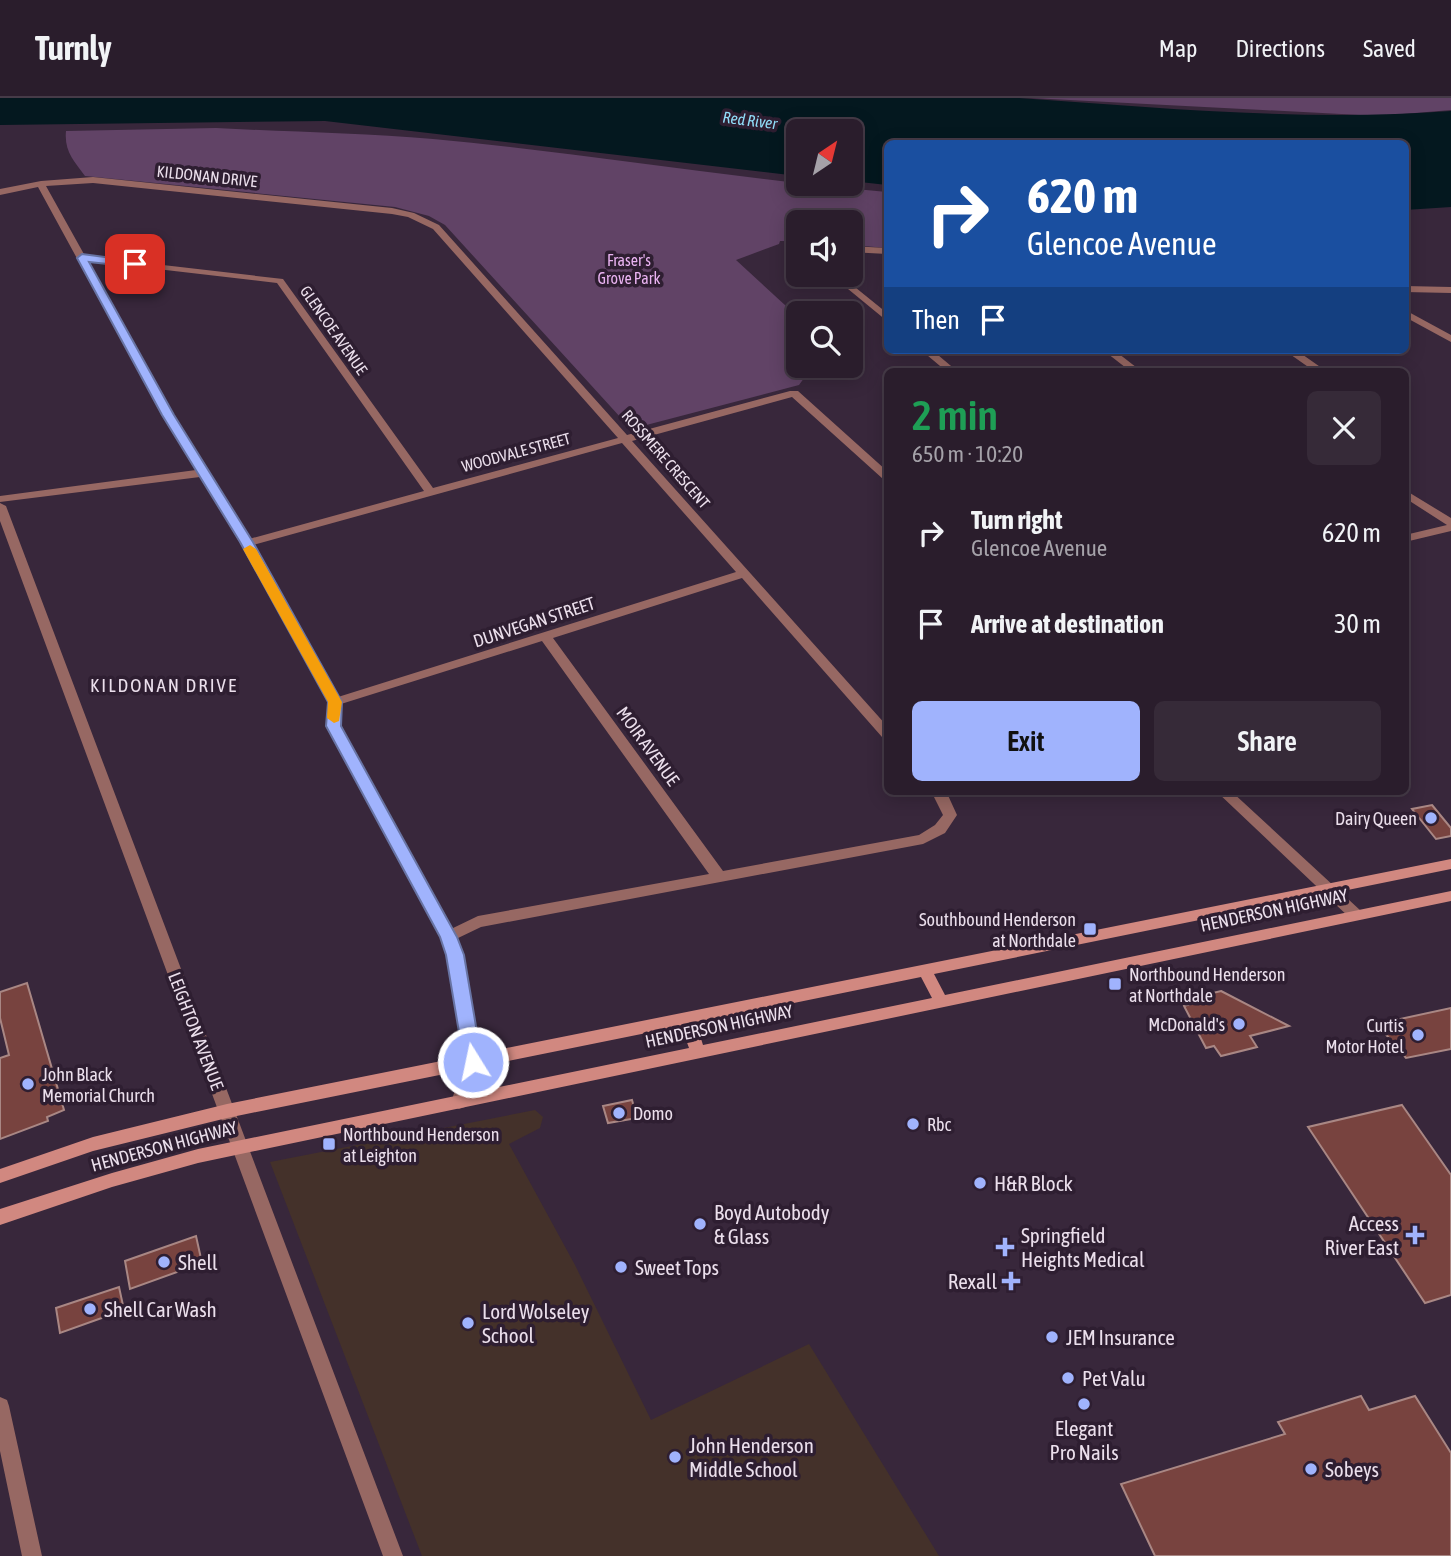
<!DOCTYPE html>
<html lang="en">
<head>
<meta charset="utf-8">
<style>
  :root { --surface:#2a1d2c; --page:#362a38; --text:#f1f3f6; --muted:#a5a2a9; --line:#463b48; --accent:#a0b3fd }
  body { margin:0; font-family:"Asap Condensed",sans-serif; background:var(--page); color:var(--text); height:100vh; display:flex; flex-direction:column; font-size:26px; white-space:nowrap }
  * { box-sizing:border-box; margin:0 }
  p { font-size:23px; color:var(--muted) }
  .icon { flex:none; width:38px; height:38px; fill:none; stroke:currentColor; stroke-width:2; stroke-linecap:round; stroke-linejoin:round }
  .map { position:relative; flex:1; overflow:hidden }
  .drawer { position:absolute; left:884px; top:270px; width:525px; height:427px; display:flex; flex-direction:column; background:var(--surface); border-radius:10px; box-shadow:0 4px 18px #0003,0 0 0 2px var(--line) }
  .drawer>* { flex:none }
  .guide { position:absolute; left:884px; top:42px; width:525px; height:214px; border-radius:10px; box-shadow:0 4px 18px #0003,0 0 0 2px var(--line); background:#1a4fa0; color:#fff; overflow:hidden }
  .needle { width:46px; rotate:35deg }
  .fabs { position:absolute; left:786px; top:21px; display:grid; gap:14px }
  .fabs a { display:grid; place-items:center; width:77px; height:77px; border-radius:10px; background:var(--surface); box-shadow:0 4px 18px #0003,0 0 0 2px var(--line); font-size:35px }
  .pin { position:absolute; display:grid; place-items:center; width:60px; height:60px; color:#fff; margin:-30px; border-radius:14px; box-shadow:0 4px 10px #0006 }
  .me { position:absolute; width:77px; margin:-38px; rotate:350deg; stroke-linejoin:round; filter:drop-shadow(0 0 5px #0008) }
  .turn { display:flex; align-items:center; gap:24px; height:147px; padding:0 28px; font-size:32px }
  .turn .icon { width:91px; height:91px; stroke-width:2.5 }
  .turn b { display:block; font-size:49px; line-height:60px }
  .then { display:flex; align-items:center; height:66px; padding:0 28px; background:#0003; gap:14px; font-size:26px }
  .round { display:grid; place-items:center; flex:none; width:74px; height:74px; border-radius:10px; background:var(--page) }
  .headline { display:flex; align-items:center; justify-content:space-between; height:119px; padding:0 28px }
  h1 { font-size:42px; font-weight:600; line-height:52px; color:#1e9e55 }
  .button { display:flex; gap:14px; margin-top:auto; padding:14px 28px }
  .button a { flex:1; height:80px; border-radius:10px; background:var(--accent); color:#111; font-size:28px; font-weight:600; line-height:80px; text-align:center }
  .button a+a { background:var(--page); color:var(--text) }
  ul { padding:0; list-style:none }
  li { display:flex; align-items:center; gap:21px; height:91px; padding:0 28px }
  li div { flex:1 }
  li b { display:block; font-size:26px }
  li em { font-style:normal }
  header { display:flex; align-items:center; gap:42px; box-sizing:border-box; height:98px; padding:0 35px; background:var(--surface); border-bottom:2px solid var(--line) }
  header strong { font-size:33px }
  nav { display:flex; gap:38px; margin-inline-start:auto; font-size:24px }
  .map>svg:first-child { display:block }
  .education { fill:#44312a }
  .green { fill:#614366 }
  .water { fill:#04181f }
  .building { fill:#78433f; stroke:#a98784; stroke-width:2 }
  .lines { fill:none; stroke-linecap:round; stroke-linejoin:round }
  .street { fill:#976863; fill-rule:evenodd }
  .secondary { fill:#d18880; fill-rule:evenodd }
  .route { fill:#a0b3fd; stroke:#6874a4; stroke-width:2 }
  .slow { fill:#f59e0b }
  .poi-dot { fill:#a0b3fd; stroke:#2e1e31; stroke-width:2.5 }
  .labels { text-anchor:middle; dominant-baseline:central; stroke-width:7; stroke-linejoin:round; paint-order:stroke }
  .far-water-label { font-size:16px; font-style:italic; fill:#90ddf8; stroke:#2e1e31 }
  .far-street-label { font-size:16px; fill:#ebdfec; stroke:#2e1e31 }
  .far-park-label { font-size:16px; fill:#eab3f2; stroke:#2e1e31 }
  .street-label { font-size:18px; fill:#ebdfec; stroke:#2e1e31 }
  .poi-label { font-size:18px; fill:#ebdfec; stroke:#2e1e31; text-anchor:start }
  .neighbourhood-label { font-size:19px; letter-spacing:2px; fill:#ebdfec; stroke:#2e1e31 }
  .near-poi-label { font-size:21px; fill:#ebdfec; stroke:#2e1e31; text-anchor:start }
</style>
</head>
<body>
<header>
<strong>Turnly</strong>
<nav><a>Map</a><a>Directions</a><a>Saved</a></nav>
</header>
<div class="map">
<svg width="1451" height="1458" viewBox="0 0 1451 1458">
  <rect width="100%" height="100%" fill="#38273b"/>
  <!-- education -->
  <path class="education" d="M535,1012L543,1019L540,1030L509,1046L575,1167L651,1322L809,1246L939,1458H422L270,1064Z"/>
  <!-- green -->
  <path class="green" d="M1031,0H1451V12L1379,18Z
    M216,30C288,34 361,35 433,41C585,55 735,81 887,94V150L851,147L850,124H798V143H780L779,146L736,162L798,219V268H834L807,276L799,287L631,331L445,127L429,118L395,109L85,78C74,63 64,53 66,33Z"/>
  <!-- water -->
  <path class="water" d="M0,0H1019C1162,10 1308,24 1451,13V109L1405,112V46H887V87L851,83L850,33H798V78L325,23L0,27Z"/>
  <!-- building -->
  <path class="building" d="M1432,707L1451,730V738L1436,741L1412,711Z
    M27,885L64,1012L47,1019L48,1023L0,1041V960L9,957L0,920V894Z
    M1221,893L1289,928L1250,938L1257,949L1221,958L1214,948L1206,950L1184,908L1195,905L1192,900Z
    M1451,910V951L1406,960L1377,926Z
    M632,1002L637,1020L608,1025L603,1008Z
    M1402,1007L1451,1077V1197L1425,1205L1308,1029Z
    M196,1138L202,1165L130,1191L125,1163Z
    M119,1189L124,1212L60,1235L56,1210Z
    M1361,1298L1369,1312L1415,1298L1451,1355V1458H1155L1121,1386L1285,1336L1278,1324Z"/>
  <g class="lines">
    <!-- street -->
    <path class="street" d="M93,79L392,110L414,115L439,127L627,337L790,293H798L887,373V382L883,381L792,299L632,343L887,628V640L882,639L742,480L553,540L723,773L919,737L935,727L943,717L931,693H946L957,717L945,735L923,746L481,829L456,841L463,857L481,964L465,1009L459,1011L453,1009L451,1004L465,964L447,857L441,839L327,628L329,604L240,445L200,379L0,404V398L196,372L163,318L38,89L0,97V91L41,83ZM93,85L392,116L408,119L433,131L618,340L433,390L283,181L85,158L46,88ZM88,163L277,185L424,393L249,441L173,318ZM622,345L736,474L338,599L253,447ZM542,543L709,776L478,818L451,831L341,628V606Z
      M850,148L887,150V156L850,154Z
      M831,177H840L887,215V223Z
      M1405,188L1451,189V195L1405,194Z
      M1405,212L1451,237V244L1405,219Z
      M921,252H932L957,273H946Z
      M1103,252H1114L1141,273H1130Z
      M1284,252H1296L1326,273H1314Z
      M1405,392L1451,420V433L1405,444V437L1447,427L1405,400Z
      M0,405L6,408L403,1458H383L0,423Z
      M1216,693H1231L1361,813L1363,817L1361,821H1351Z
      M0,1299L7,1302L9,1308L42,1458H22L0,1353Z"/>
    <!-- secondary -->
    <path class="secondary" d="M1451,761V771L934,876L945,897L1451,793V803L198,1065L112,1089L0,1127V1111L112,1075L198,1051L689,950L681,928L227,1020L93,1053L0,1085V1071L93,1039L227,1006ZM921,879L932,900L703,947L696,925Z"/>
  </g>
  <!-- route -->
  <path class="route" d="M82,156L135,163L141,166L135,169L89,164L174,317L253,444L342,604L341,628L457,839L464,857L482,964L480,969L473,971L467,969L464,964L446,857L440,839L326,628L328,604L240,444L162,317L77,160Z"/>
  <!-- slow -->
  <path class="slow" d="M250,447L256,451L342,604L339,623L334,625L327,620L328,604L243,451Z"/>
  <!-- markers -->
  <g class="poi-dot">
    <circle cx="1431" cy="720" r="7"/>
    <rect x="1083" y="824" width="14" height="14" rx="3.5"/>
    <rect x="1108" y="879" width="14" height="14" rx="3.5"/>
    <circle cx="1239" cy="926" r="7"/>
    <circle cx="1418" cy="937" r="7"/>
    <circle cx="28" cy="986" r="7"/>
    <circle cx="619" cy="1015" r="7"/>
    <circle cx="913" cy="1026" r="7"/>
    <rect x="322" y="1039" width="14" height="14" rx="3.5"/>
    <circle cx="980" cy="1085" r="7"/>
    <circle cx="700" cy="1126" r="7"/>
    <path d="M1411.5 1126.5h7v7h7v7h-7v7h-7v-7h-7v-7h7z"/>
    <path d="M1001.5 1138.5h7v7h7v7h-7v7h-7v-7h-7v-7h7z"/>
    <circle cx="164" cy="1164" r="7"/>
    <circle cx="621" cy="1169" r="7"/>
    <path d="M1007.5 1172.5h7v7h7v7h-7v7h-7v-7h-7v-7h7z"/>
    <circle cx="90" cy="1211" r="7"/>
    <circle cx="468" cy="1225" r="7"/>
    <circle cx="1052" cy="1239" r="7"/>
    <circle cx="1068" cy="1280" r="7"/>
    <circle cx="1084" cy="1306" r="7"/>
    <circle cx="675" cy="1359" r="7"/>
    <circle cx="1311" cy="1371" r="7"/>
  </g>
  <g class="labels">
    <!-- far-water labels -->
    <g class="far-water-label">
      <text transform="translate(750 22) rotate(7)">Red River</text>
    </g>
    <!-- far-street labels -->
    <g class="far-street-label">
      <text transform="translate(207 78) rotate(6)">KILDONAN DRIVE</text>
      <text transform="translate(334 232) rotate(55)">GLENCOE AVENUE</text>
      <text transform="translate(516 354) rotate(-15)">WOODVALE STREET</text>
      <text transform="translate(666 361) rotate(49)">ROSSMERE CRESCENT</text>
    </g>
    <!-- far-park labels -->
    <g class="far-park-label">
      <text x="629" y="162">Fraser's<tspan x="629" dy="18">Grove Park</tspan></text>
    </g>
    <!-- street labels -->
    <g class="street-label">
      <text transform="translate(534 524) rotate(-18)">DUNVEGAN STREET</text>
      <text transform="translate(648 648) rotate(54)">MOIR AVENUE</text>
      <text transform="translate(1274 812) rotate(-12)">HENDERSON HIGHWAY</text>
      <text transform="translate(719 928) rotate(-12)">HENDERSON HIGHWAY</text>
      <text transform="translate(196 933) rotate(69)">LEIGHTON AVENUE</text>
      <text transform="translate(164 1048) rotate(-15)">HENDERSON HIGHWAY</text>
    </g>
    <!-- poi labels -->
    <g class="poi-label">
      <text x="1417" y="720" text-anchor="end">Dairy Queen</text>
      <text x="1076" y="821" text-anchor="end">Southbound Henderson<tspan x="1076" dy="21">at Northdale</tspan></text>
      <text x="1129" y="876">Northbound Henderson<tspan x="1129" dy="21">at Northdale</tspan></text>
      <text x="1225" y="926" text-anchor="end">McDonald's</text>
      <text x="1404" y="927" text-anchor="end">Curtis<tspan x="1404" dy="21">Motor Hotel</tspan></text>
      <text x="42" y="976">John Black<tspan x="42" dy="21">Memorial Church</tspan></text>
      <text x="633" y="1015">Domo</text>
      <text x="927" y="1026">Rbc</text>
      <text x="343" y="1036">Northbound Henderson<tspan x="343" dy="21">at Leighton</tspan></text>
    </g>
    <!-- neighbourhood labels -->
    <g class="neighbourhood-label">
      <text x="164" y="587">KILDONAN DRIVE</text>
    </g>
    <!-- near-poi labels -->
    <g class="near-poi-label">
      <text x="994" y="1085">H&amp;R Block</text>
      <text x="714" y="1114">Boyd Autobody<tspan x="714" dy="24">&amp; Glass</tspan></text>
      <text x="1399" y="1125" text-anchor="end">Access<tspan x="1399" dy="24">River East</tspan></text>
      <text x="1021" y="1137">Springfield<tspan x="1021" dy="24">Heights Medical</tspan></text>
      <text x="178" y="1164">Shell</text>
      <text x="635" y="1169">Sweet Tops</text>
      <text x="997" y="1183" text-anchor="end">Rexall</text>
      <text x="104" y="1211">Shell Car Wash</text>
      <text x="482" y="1213">Lord Wolseley<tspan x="482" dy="24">School</tspan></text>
      <text x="1066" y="1239">JEM Insurance</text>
      <text x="1082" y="1280">Pet Valu</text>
      <text x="1084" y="1330" text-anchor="middle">Elegant<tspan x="1084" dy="24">Pro Nails</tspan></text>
      <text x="689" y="1347">John Henderson<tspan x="689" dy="24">Middle School</tspan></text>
      <text x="1325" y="1371">Sobeys</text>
    </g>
  </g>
</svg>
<div class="fabs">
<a><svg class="needle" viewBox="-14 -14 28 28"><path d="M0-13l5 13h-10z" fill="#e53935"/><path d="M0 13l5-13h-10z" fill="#a5a2a9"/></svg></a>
<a><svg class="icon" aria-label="sound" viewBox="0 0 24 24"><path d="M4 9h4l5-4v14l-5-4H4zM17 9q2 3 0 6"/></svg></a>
<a><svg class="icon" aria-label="search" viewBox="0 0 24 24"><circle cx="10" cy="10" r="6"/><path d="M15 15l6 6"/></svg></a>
</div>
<div class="pin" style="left:135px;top:166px;background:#d93025"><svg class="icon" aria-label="arrive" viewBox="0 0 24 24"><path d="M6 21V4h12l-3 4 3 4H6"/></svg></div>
<svg class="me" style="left:473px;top:964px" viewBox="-20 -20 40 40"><circle r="17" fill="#a0b3fd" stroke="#fff" stroke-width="3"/><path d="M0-11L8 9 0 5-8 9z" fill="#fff"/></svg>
<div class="guide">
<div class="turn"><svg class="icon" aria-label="right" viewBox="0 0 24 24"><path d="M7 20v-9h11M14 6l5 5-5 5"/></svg><div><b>620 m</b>Glencoe Avenue</div></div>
<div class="then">Then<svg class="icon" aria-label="arrive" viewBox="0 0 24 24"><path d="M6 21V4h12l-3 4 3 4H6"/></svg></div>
</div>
<section class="drawer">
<div class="headline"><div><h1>2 min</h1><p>650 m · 10:20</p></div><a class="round"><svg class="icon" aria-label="close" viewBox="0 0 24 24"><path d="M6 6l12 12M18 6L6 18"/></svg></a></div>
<ul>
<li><svg class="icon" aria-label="right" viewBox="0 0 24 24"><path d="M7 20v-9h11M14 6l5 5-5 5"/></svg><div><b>Turn right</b><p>Glencoe Avenue</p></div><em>620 m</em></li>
<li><svg class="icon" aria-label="arrive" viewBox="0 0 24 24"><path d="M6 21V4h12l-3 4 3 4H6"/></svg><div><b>Arrive at destination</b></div><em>30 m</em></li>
</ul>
<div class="button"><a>Exit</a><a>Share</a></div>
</section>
</div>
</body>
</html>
